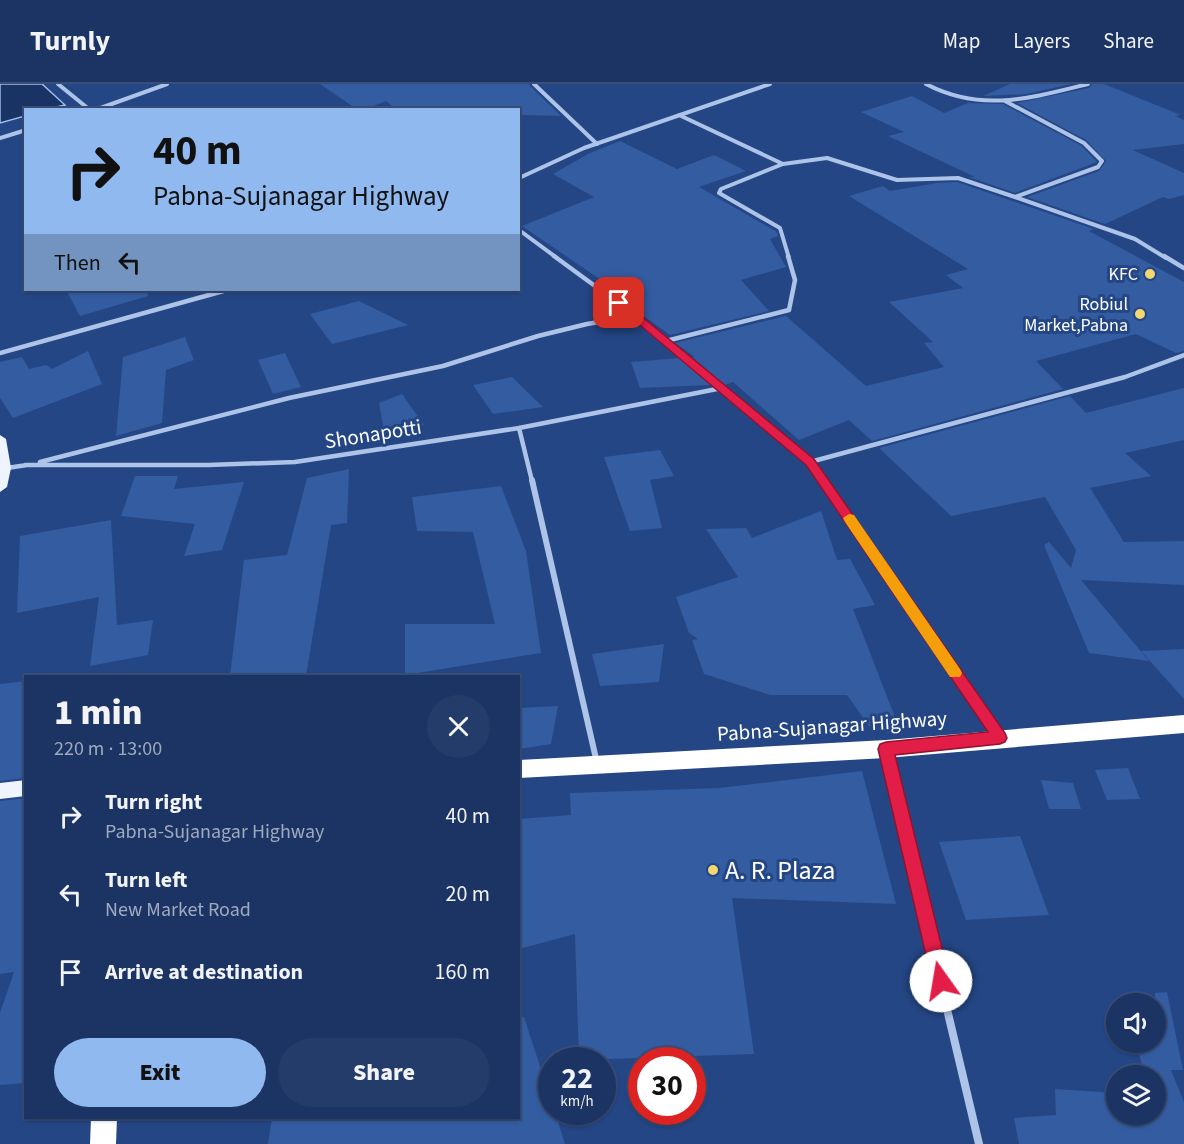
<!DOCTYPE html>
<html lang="en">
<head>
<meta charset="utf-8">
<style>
  :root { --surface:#1b3464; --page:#243c6a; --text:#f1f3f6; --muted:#a0aabf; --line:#394f78; --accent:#90b9f0 }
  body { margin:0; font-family:"Source Sans 3",sans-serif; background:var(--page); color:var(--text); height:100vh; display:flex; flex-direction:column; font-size:22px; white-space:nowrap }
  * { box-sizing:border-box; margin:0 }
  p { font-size:20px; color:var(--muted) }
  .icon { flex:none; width:33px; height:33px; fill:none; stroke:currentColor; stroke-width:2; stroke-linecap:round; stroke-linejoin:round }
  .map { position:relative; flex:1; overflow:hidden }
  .drawer { position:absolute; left:24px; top:591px; width:496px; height:444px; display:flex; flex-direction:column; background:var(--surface); border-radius:0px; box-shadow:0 2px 4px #0004,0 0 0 2px var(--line) }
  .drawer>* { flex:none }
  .banner { position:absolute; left:24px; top:24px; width:496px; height:183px; border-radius:0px; box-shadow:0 2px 4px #0004,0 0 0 2px var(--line); background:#90b9f0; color:#111; overflow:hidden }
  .tools { position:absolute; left:1106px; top:909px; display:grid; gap:12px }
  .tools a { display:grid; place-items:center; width:60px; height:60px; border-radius:50%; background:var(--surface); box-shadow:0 2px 4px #0004,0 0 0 2px var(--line); font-size:30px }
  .speed { position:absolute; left:538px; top:963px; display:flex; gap:12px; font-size:30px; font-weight:700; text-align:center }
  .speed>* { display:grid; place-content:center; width:78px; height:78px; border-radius:50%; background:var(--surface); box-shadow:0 2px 4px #0004,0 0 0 2px var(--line); line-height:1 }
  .speed small { font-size:15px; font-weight:400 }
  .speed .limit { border:9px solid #d22; background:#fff; color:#111 }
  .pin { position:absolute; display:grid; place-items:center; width:51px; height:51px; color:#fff; margin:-26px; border-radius:12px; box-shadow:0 3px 9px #0006 }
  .me { position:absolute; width:66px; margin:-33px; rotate:347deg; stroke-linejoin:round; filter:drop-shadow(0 0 4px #0008) }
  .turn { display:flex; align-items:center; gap:21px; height:126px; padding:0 30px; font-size:27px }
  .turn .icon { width:78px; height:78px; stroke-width:2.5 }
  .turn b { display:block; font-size:42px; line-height:51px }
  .then { display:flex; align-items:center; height:57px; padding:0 30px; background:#0003; gap:12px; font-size:22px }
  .round { display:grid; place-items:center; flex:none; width:63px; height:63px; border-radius:32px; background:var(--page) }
  .overview { display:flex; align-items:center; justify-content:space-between; height:102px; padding:0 30px }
  h1 { font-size:36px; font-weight:800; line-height:45px }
  .action { display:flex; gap:12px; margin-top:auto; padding:12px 30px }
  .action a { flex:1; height:69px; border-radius:36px; background:var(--accent); color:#111; font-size:24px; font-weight:800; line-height:69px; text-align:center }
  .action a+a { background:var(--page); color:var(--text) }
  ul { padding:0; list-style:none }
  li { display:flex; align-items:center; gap:18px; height:78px; padding:0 30px }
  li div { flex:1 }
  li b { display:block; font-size:22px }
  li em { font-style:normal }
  header { display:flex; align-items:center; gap:36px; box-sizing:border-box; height:84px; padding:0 30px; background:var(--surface); border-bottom:2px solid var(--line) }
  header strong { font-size:28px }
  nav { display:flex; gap:33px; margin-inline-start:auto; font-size:21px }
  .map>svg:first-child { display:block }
  .water { fill:#193365; stroke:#a2bde9; stroke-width:1.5 }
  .building { fill:#345ca1 }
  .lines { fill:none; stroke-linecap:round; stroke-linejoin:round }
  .street-far3 { stroke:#aec3e8; stroke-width:4 }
  .street-far2 { stroke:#aec3e8; stroke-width:4.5 }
  .street-far1 { stroke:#aec3e8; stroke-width:6 }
  .street { stroke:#aec3e8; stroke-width:8 }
  .primary { fill:#f0f4fe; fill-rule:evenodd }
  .highway { fill:#fff; fill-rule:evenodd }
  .route { fill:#e11d48; stroke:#92132f; stroke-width:1.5 }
  .slow { fill:#f59e0b }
  .poi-dot { fill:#f3d871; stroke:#244685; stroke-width:2 }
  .labels { text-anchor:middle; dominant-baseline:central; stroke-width:6; stroke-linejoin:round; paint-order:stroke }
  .far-poi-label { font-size:18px; fill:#fff; stroke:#244685; text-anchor:end }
  .street-label { font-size:21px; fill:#fff; stroke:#244685 }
  .near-poi-label { font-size:26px; fill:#fff; stroke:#244685; text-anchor:start }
</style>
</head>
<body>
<header>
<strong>Turnly</strong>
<nav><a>Map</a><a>Layers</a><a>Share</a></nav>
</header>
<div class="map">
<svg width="1184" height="1060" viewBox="0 0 1184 1060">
  <rect width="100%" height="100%" fill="#244685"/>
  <!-- water -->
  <path class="water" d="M0,0H42L65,21L48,25L26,26L25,32L0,39Z"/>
  <!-- building -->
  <path class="building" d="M320,0H528L561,32L519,31V26H397L386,17L364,26H358Z
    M1010,0H1071L1026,10L983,12Z
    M1092,0H1104L1181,31L1175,32L1184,36V60L1133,66L1184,89V111L1169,115L1163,113L1105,140L1027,113L1099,87L1106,77L1086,56L1017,19L1089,4Z
    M912,12L944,29L968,19L1003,20L1082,62L1097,78L1015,109L969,93H975L888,52L904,48L861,28Z
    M620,57L677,85L714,71L746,87L699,103L777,148L778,152L770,155L786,183L741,196L769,227L670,251L634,225L639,222L522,142L594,113L553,90L588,70Z
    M957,98L1094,145L1089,147L1184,198V267L1176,269L1136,250L1036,277L1063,305L872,357L849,336L799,356L733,298L725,301L692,273H695L675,259L786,232L866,302L944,283L924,259L933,258L889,218L963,204L946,191L968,185L849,112L883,102L890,107L937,99Z
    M66,206H147L148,212L80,232Z
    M359,217L408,241L332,260L310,230Z
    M185,253L194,276L166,286L162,339L116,352L123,273Z
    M88,267L102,300L13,334L0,314V278L22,273L29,285L46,281L52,285Z
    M285,269L301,303L273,310L258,276Z
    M680,274L711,301L640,304L631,278Z
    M512,293L543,323L493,330L473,301Z
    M1184,304V356L1125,369L1151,392L1090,404L1124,458L1184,457V501L1081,496L1149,577L1089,569L1044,461L1049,458L1071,484L1076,466L1045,413L951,432L879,364L1070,312L1086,329Z
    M402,310L424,341L385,353L379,319Z
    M660,366L674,392L650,396L662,444L630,447L604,373Z
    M349,385L347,439L331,441L306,592H230L244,476L287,471L307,394Z
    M135,392H178L174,405L244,398L222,466L184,472L195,440L121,432Z
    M501,402L526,467L541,569L405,591V540H495L473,448L417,447L412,413Z
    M821,427L837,476L850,475L875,521L853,525L902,651L872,646L847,611H770L704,590L692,556L698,555L689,549L676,513L738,493L706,445L746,444L752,454Z
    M111,436L117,541L153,536L148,571L90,582L99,513L17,529L20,452Z
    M664,560L659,598L600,602L592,570Z
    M1184,565V615L1141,567Z
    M26,597V694L0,697V600Z
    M558,622L551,660L519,665V624Z
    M1128,684L1140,715L1107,716L1095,686Z
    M862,687L896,820L732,814L754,970L579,976L575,850L519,865V735L571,731L570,709L719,704Z
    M1041,696L1073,699L1081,725H1049Z
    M26,714V999L0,1001V929L14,888L0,890V717Z
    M1020,752L1049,831L966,836L939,758Z
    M1167,908L1183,986H1171L1184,1018V1060H1019L1014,1034L1056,1031L1055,1005L1116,1009V1030H1155V992H1145L1136,958H1155V909Z
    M524,933L552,1019V1028H555L565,1060H268L272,1034H519V934Z"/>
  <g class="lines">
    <!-- street-far3 -->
    <path class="street-far3" d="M58,0L90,26
      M534,0L597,60
      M926,0C981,29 1031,14 1088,0
      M1005,17L1084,59L1102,77L1098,83L1015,113L1135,155L1166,174
      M95,26L167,0
      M679,31L783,80L827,74L897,96L958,94L1015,113
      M0,54L26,46
      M783,80L721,105L719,109L780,144L789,174
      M519,94L584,64L770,0
      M519,146L557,174"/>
    <!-- street-far2 -->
    <path class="street-far2" d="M554,172L636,232L810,378L823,397
      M1164,172L1184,184
      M666,257L789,226L795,196L788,172
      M0,269L227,206
      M519,344L532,397
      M40,378L289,314L443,282L538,252L587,240L636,232
      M810,378L1125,293L1184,271
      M25,381H208L295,378L519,344L722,304
      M0,385L27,381"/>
    <!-- street-far1 -->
    <path class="street-far1" d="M532,396L597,679
      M822,396L1000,654
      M886,668L890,686"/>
    <!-- street -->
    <path class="street" d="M890,685L979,1060"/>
    <!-- primary -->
    <path class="primary" d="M0,351L6,355L11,384L7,403L0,408Z
      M26,696V712L0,715V699Z"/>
    <!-- highway -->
    <path class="highway" d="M1184,631V649L886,674L519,694V676L886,656Z
      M91,1034H117L116,1060H90Z"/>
  </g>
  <!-- route -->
  <path class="route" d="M616,217H623L814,375L1005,649L1007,654L1005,658L1000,660L895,671L950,897L947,904L941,906L934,904L932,897L878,665L880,660L886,658L988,648L806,381L616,221Z"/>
  <!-- slow -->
  <path class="slow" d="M849,430L854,431L960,585L962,589L960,593H950L845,438L843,434Z"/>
  <!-- markers -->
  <g class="poi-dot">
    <circle cx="1150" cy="190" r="6"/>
    <circle cx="1140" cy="230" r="6"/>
    <circle cx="713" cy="786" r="6"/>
  </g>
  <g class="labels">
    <!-- far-poi labels -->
    <g class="far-poi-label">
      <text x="1138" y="190">KFC</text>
      <text x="1128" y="220">Robiul<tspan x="1128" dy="21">Market,Pabna</tspan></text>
    </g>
    <!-- street labels -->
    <g class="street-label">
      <text transform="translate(373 350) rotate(-9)">Shonapotti</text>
      <text transform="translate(832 642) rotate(-4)">Pabna-Sujanagar Highway</text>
    </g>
    <!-- near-poi labels -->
    <g class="near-poi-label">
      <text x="725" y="786">A. R. Plaza</text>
    </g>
  </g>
</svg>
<div class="tools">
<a><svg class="icon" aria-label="sound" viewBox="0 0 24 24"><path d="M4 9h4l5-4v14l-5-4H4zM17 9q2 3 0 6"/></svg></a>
<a><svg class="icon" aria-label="layers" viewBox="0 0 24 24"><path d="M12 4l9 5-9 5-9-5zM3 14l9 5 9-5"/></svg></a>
</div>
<div class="speed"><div>22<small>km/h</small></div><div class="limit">30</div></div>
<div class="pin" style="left:619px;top:219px;background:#d93025"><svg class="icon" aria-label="arrive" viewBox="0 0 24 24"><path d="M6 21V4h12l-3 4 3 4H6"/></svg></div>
<svg class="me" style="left:941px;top:897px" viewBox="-20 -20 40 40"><circle r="19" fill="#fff"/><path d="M0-13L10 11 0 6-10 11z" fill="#e11d48"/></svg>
<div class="banner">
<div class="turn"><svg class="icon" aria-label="right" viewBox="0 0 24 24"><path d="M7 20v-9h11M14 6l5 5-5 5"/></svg><div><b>40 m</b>Pabna-Sujanagar Highway</div></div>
<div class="then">Then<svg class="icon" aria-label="left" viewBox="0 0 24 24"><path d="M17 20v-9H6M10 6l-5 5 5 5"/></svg></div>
</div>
<section class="drawer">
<div class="overview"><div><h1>1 min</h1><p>220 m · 13:00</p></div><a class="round"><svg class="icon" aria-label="close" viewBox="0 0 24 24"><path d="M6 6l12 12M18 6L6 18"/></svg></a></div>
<ul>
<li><svg class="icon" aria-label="right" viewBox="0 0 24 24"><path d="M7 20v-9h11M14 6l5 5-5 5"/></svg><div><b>Turn right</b><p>Pabna-Sujanagar Highway</p></div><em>40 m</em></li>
<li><svg class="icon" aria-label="left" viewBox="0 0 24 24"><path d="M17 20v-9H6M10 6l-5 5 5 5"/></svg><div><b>Turn left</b><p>New Market Road</p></div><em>20 m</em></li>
<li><svg class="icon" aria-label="arrive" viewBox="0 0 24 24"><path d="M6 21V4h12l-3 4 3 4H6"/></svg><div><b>Arrive at destination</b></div><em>160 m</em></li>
</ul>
<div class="action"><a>Exit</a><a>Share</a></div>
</section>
</div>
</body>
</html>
